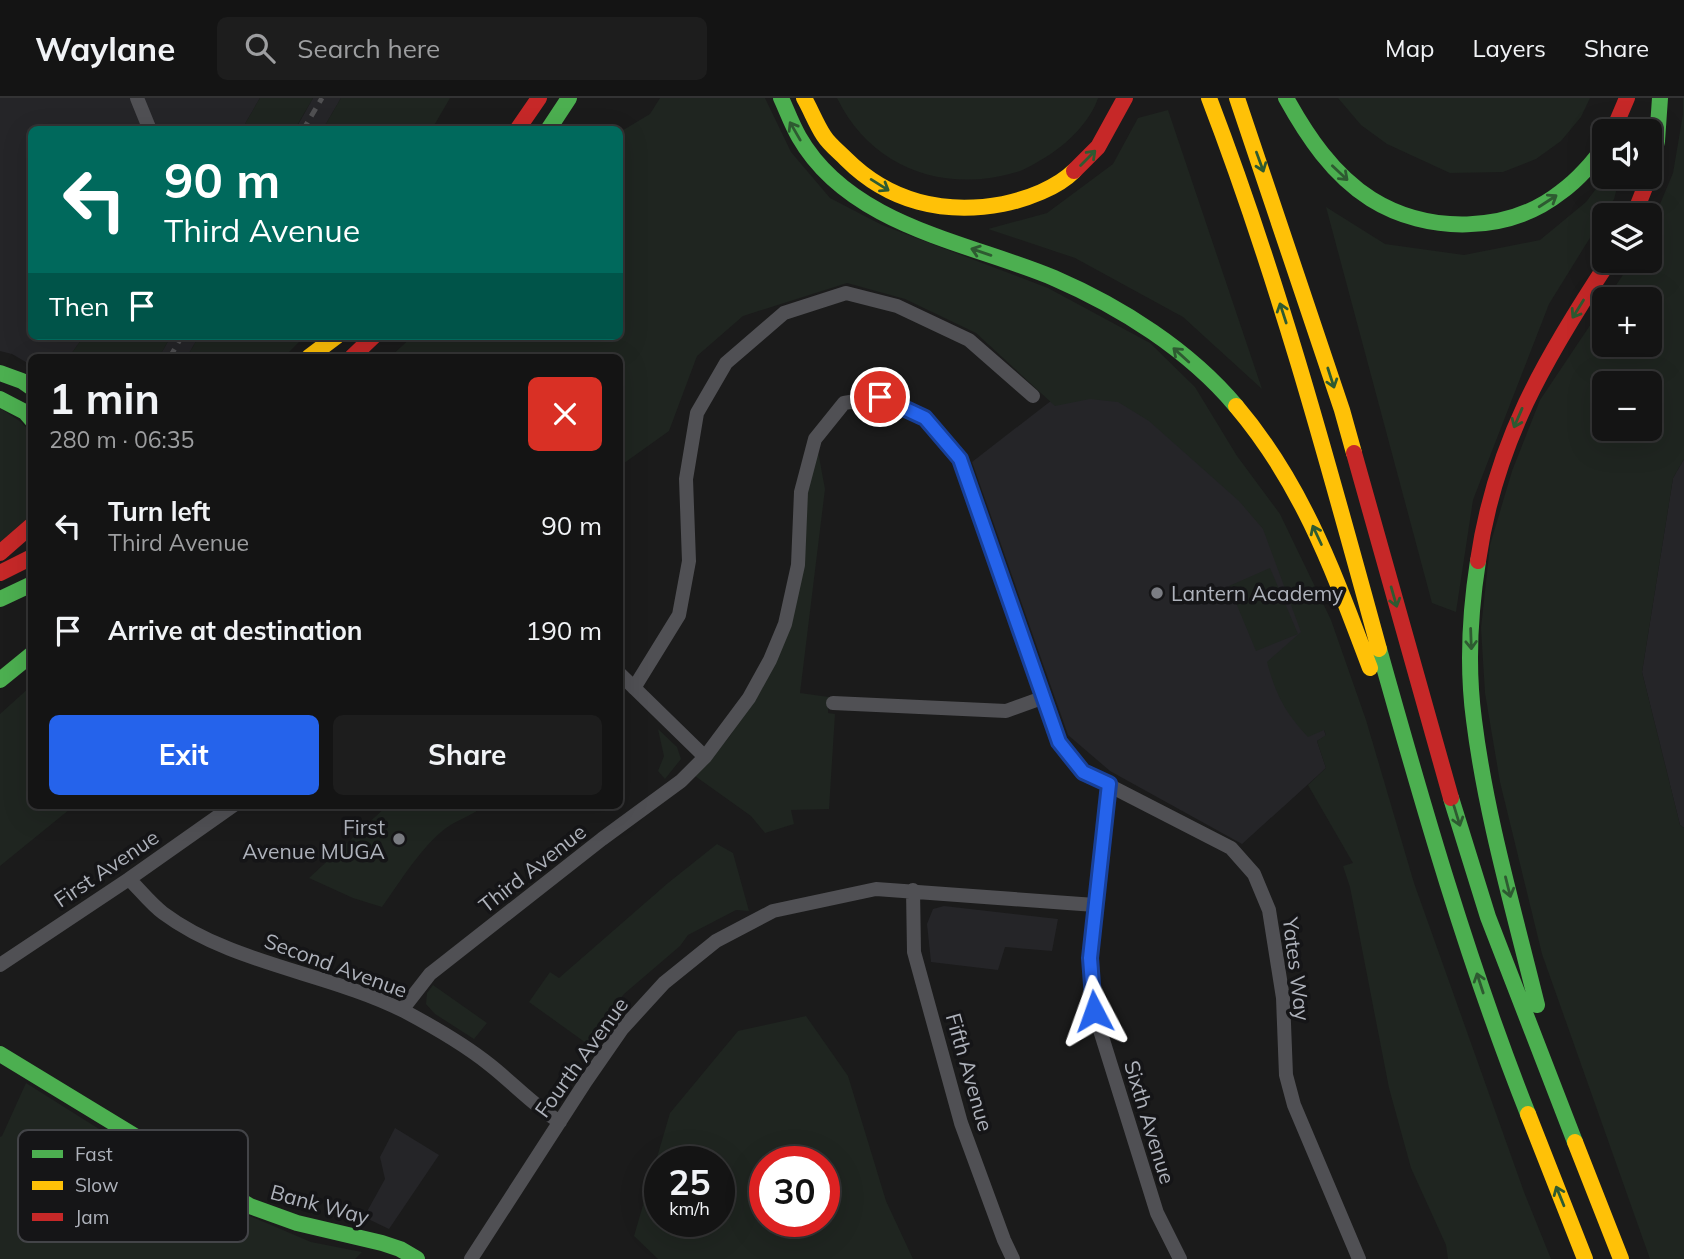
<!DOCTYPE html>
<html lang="en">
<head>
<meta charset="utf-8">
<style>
  :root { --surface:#141414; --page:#1d1d1d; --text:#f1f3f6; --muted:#9d9ea0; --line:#333334; --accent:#2563eb }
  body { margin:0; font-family:Mulish,sans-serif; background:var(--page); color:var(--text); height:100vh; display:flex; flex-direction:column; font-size:26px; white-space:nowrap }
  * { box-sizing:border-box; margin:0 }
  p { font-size:23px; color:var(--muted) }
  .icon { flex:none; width:38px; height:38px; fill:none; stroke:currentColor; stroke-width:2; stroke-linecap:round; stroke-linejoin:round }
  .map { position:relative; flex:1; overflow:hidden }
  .side { position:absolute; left:28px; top:256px; width:595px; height:455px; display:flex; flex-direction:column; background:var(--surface); border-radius:10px; box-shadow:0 7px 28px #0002,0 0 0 2px var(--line) }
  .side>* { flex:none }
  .top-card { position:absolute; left:28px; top:28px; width:595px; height:214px; border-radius:10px; box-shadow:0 7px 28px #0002,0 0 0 2px var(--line); background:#00695c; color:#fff; overflow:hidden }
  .tools { position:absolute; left:1592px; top:21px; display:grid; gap:14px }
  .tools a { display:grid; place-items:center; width:70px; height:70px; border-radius:10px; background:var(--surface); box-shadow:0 7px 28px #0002,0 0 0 2px var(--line); font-size:35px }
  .speed { position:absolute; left:644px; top:1048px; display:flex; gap:14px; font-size:35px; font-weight:700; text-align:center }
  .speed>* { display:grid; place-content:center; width:91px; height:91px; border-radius:50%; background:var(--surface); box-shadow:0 7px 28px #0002,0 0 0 2px var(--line); line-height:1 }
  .speed small { font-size:18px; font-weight:400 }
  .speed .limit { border:10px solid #d22; background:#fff; color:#111 }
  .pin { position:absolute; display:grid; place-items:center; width:60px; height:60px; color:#fff; margin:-30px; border:4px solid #fff; border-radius:50%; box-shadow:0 2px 7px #0007 }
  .me { position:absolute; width:77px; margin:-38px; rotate:356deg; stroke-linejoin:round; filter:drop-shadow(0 0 5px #0008) }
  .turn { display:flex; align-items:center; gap:24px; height:147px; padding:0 21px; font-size:32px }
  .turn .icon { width:91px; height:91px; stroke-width:2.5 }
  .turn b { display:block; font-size:49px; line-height:60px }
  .then { display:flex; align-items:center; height:66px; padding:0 21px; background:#0003; gap:14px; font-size:26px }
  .round { display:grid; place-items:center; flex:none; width:74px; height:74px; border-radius:10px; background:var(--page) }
  .head { display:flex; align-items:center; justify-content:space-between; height:119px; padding:0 21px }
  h1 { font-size:42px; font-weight:700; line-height:52px }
  .button { display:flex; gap:14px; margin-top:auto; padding:14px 21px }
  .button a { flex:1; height:80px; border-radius:10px; background:var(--accent); color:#fff; font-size:28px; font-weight:700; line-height:80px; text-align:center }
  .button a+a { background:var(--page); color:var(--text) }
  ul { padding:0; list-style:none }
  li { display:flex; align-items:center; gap:21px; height:105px; padding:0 21px }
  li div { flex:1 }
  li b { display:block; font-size:26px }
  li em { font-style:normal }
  header { display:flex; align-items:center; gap:42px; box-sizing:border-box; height:98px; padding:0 35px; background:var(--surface); border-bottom:2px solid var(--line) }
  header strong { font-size:33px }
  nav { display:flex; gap:38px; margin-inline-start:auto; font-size:24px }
  .search { width:490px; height:63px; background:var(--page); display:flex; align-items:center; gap:18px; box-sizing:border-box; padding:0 24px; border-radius:10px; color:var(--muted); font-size:26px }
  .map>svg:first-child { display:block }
  .built { fill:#252528 }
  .green { fill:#1f2520; fill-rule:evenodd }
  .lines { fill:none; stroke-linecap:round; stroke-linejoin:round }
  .street { stroke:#505054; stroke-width:14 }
  .fast { stroke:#4caf50; stroke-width:16 }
  .slow { stroke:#ffc107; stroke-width:16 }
  .jam { stroke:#c62828; stroke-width:16 }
  .rail { stroke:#505052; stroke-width:5; stroke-dasharray:9 7; stroke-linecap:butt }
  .oneway { stroke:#2e5a31 }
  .route-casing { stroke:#184099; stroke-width:18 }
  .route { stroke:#2563eb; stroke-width:12 }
  .poi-dot { fill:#7b7d83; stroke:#151517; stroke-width:2.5 }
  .labels { text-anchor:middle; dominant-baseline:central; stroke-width:7; stroke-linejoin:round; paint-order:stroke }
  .poi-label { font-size:21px; fill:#aeb2bb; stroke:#151517; text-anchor:start }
  .street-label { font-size:21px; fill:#aeb2bb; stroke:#151517 }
  .key { fill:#151517; stroke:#434448; stroke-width:2 }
  .key-label { font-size:19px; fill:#aeb2bb }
</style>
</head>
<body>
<header>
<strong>Waylane</strong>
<div class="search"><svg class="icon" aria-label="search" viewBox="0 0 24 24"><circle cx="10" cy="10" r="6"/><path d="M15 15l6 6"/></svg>Search here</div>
<nav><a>Map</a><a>Layers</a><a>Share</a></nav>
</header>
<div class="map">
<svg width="1684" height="1161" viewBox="0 0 1684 1161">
  <rect width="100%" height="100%" fill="#1b1b1b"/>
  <!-- built -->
  <path class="built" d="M0,0H260L242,31L32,32V238H84L69,259H32L31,267L12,256L0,253Z
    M313,0H341L323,31L295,32Z
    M171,238H199L187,259H159Z
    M1092,271L1274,420L1316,564L1317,611L1326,638L1317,643L1326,670L1242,746L1110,673L1068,637L972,364Z
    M1684,361V730L1680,727L1642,574L1673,380Z
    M944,808L1058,821L1052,853L1005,849L998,872L931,864L927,826L933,811Z
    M395,1030L439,1057L389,1131L364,1119L385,1081L380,1059Z"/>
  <!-- green -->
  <path class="green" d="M260,0H313L295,31H242Z
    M341,0H450L432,31H323Z
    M660,0H765L791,54L830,100L882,127L1048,190L1150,245L1195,289L1237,358L1280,416L1331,522L1366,622L1414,785L1524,1094L1551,1161H1448L1446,1147L1411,1070L1389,990L1350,789L1343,768L1353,765L1308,687L1326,670L1317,643L1326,637L1324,632L1308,639C1285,614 1276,597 1267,564L1301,534L1263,431L1239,403L1149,323L1118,304L1090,301L1055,308L976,235L905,201L847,185L743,218L697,258L669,333L620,368V259H390L413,238H620V34L650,16Z
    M837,0H1098C1090,24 1067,46 1046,59C1037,64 1027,71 1017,74C944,96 871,70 837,0Z
    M1338,0H1590L1581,19L1561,43L1536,61L1503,74L1450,75L1387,46L1361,27Z
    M1683,0H1684V361L1673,380L1642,574L1680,727L1684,730V1161H1650L1542,856L1500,684L1485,595L1481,530L1490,447L1512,373L1540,302L1605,205V247H1650V201H1607L1632,163H1650V130L1673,75L1683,16ZM1605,285H1650V331H1605Z
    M1168,12L1262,291L1183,219L1075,160L988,131L1047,115L1113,66L1138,20Z
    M1605,79H1620L1614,101L1549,206L1473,402L1456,514L1432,505L1326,109L1385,146L1464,157L1540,142L1586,104Z
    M84,238H171L159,259H69Z
    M199,238H305L284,259H187Z
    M0,310L21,324L32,336L31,417L0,445Z
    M817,348L825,391L800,595L829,599L828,615L835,616L829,711L791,712L794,726L765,735L751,718L695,678L730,638L785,541L806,391Z
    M1270,470L1298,536L1256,553L1229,488Z
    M31,588L32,707H75L0,768V616Z
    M658,631L677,649L681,661L665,681L658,673L664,658Z
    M388,707H484C473,718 458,721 446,730C421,749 400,784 382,809L353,800L309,780Z
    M717,746L733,755L749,813L736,812L688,837L680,848L624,896L586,945L529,904L550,874L559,880L668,785Z
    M433,887L487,925L474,941L435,916L426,906L427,895Z
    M806,918L848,978L886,1103L913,1161H658L634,1138L670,1015L738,933ZM660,1064H719V1124H660ZM765,1064H824V1124H765Z
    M26,985L212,1102L311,1144L362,1154L355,1161H0V1039L2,1038Z"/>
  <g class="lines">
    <!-- street -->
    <path class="street" d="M137,0L150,32
      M620,576L705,659
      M634,590L679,517L689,463L686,381L697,315L726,265L784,215L846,195L897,208L969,242L1033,298
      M833,605L1006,613L1042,600
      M1109,686L1090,860L1094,913L1157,1115L1180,1161
      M129,781C140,792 151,806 163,815C231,866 329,875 404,913C434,929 464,946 490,967C513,985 535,1009 560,1024
      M913,792L914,854L961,1025L1004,1142L1013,1161
      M0,867L129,781L234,707
      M402,912L430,876L602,741L681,683L705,659L749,600L770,562L785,526L798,467L801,394L815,341L844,305L880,299L925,320L960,361L1059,644L1083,674L1231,750L1254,776L1269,812L1283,900L1286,977L1294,1007L1359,1161
      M471,1161L586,983L622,931L664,885L716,843L773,813L876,791L1095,807"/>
    <!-- fast -->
    <path class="fast" d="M781,0C787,13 792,27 799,39C850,128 968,144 1054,180C1121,209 1189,252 1236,308
      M1286,0C1307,38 1333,77 1371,101C1427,136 1508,136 1561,94C1579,81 1592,65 1605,48
      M548,32L569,0
      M1650,72L1657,43L1660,0
      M0,275L22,283L32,290
      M0,301L25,314L32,322
      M1478,463C1470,514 1467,570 1474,622C1486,718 1514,813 1537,907
      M0,501L32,486
      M1379,551C1423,708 1468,865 1528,1016
      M0,582L32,556
      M1451,700L1488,819L1575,1044
      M0,956L250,1108L297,1125L382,1145L400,1151L417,1161"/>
    <!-- slow -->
    <path class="slow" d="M804,0C811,12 816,26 824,38C829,46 839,54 846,61C889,104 944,117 1003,106C1027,101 1057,90 1074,73
      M1209,0C1278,180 1328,365 1379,551
      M1237,0L1342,312L1354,355
      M309,259L337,238
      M1236,308C1303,387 1334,475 1370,570
      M1528,1016L1585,1161
      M1575,1044L1621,1161"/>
    <!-- jam -->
    <path class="jam" d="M517,32L539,0
      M1613,33L1627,0
      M1074,73L1098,49L1125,0
      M1634,117L1649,79
      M352,259L374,238
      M1354,355L1451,700
      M0,455L32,427
      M1478,463C1495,345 1545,260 1609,163
      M0,475L32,459"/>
    <!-- rail -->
    <path class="rail" d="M303,32L322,0
      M170,259L182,238"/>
  </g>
  <!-- one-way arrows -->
  <defs><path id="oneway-shaft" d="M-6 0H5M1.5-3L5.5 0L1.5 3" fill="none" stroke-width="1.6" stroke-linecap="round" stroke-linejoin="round" transform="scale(1.75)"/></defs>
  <g class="oneway">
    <use href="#oneway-shaft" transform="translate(795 33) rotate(-120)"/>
    <use href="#oneway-shaft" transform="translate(1088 60) rotate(-45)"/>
    <use href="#oneway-shaft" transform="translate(1260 64) rotate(70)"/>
    <use href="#oneway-shaft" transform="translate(1340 75) rotate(43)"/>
    <use href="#oneway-shaft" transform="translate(880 87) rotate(32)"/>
    <use href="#oneway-shaft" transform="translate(1548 103) rotate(-33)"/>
    <use href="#oneway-shaft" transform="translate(981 154) rotate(-161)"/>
    <use href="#oneway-shaft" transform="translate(1578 211) rotate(122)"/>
    <use href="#oneway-shaft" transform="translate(1283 215) rotate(-108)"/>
    <use href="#oneway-shaft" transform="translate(1181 257) rotate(-138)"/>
    <use href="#oneway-shaft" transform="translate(1331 280) rotate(72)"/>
    <use href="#oneway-shaft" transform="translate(1518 320) rotate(113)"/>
    <use href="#oneway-shaft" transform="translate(1317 437) rotate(-115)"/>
    <use href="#oneway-shaft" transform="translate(1394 499) rotate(74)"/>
    <use href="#oneway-shaft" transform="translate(1471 541) rotate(88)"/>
    <use href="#oneway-shaft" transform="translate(1457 718) rotate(73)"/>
    <use href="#oneway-shaft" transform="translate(1508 789) rotate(76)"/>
    <use href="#oneway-shaft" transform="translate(1480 885) rotate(-108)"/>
    <use href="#oneway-shaft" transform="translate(1560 1098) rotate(-112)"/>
  </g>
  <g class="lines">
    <!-- route casing -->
    <g class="route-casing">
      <path id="route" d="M880,299L925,320L960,361L1059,644L1083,674L1109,686L1090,860L1094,913"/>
    </g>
    <!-- route -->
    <use href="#route" class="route"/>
  </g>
  <!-- markers -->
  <g class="poi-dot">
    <circle cx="1157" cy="495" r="7"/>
    <circle cx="399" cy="741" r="7"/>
  </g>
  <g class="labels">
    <!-- poi labels -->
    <g class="poi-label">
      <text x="1171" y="495">Lantern Academy</text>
      <text x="385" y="729" text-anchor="end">First<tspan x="385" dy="24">Avenue MUGA</tspan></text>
    </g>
    <!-- street labels -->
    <g class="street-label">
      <text transform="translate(106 770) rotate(-34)">First Avenue</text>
      <text transform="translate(532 770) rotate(-38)">Third Avenue</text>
      <text transform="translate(336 867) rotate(20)">Second Avenue</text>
      <text transform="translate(1297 871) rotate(83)">Yates Way</text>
      <text transform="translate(581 959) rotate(-54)">Fourth Avenue</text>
      <text transform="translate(970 974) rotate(74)">Fifth Avenue</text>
      <text transform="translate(1150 1024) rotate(73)">Sixth Avenue</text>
      <text transform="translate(320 1106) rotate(15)">Bank Way</text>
    </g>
  </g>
  <!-- legend -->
  <rect x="18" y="1032" width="230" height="112" rx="10" class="key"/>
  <rect x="32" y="1052" width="31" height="8" fill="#4caf50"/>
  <rect x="32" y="1083" width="31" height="9" fill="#ffc107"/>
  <rect x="32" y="1115" width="31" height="8" fill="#c62828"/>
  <g class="key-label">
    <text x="75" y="1063">Fast</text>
    <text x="75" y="1094">Slow</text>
    <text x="75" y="1126">Jam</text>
  </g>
</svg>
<div class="tools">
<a><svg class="icon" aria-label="sound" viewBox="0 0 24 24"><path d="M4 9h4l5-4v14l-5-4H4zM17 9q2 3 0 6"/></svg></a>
<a><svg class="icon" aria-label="layers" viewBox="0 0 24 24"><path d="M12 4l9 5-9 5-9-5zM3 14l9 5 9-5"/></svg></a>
<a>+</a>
<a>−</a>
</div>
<div class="speed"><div>25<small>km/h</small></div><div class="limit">30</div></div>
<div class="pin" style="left:880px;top:299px;background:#d93025"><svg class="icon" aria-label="arrive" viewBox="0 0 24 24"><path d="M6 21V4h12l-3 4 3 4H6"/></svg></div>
<svg class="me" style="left:1094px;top:913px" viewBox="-20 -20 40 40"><path d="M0-17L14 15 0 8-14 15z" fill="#2563eb" stroke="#fff" stroke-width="4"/></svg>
<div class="top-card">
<div class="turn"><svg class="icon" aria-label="left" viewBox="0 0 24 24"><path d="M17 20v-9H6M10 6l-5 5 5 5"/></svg><div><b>90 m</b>Third Avenue</div></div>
<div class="then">Then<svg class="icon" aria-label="arrive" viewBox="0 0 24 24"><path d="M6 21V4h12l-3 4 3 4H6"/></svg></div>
</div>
<section class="side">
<div class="head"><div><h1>1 min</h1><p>280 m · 06:35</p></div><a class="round" style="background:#d93025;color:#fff"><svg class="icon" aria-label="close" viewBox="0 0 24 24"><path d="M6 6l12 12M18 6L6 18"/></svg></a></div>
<ul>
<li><svg class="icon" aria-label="left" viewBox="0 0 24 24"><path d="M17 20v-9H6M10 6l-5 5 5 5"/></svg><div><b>Turn left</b><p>Third Avenue</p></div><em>90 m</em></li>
<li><svg class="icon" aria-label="arrive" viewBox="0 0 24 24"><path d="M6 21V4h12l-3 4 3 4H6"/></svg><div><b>Arrive at destination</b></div><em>190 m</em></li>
</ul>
<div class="button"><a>Exit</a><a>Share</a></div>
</section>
</div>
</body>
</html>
